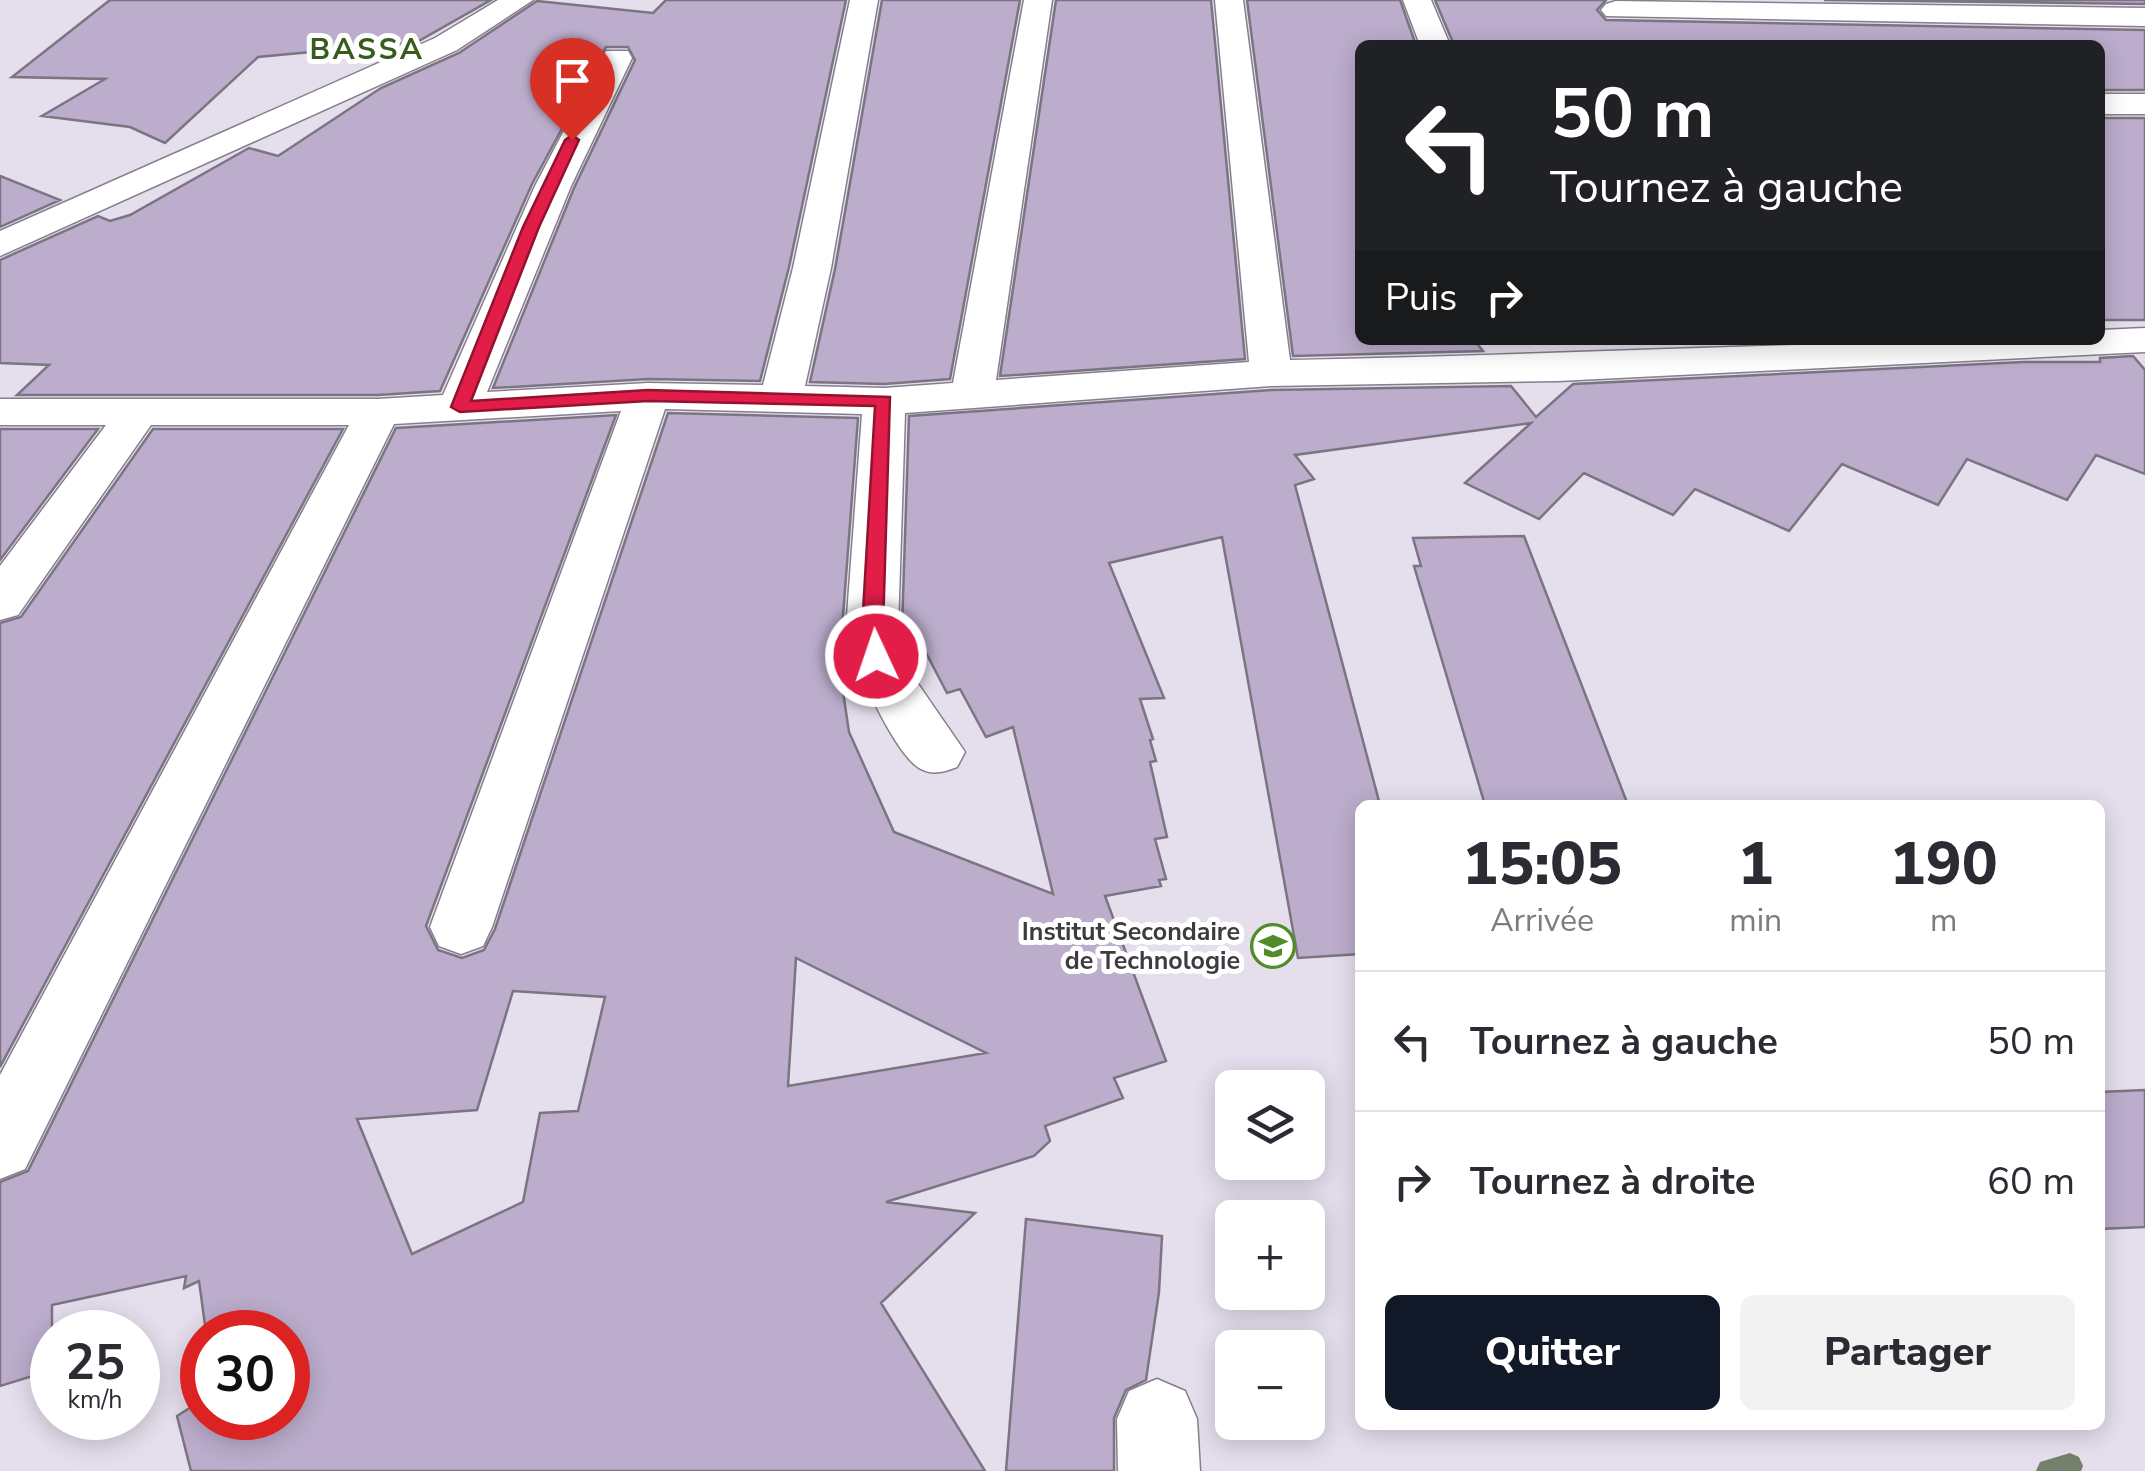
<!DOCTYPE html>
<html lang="fr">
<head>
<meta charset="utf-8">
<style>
  :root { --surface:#fff; --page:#f2f2f3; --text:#2b2b33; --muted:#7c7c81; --line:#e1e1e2; --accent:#111827 }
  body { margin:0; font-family:"Nunito Sans",sans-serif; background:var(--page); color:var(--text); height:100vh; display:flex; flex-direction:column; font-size:38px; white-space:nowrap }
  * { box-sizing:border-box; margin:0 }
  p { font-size:32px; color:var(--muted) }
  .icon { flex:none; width:55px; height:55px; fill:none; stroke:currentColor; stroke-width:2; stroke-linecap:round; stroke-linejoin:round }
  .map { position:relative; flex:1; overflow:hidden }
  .drawer { position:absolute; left:1355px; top:800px; width:750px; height:630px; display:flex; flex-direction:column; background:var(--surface); border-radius:15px; box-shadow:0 5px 25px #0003 }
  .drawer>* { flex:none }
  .guide { position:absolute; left:1355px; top:40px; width:750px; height:305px; border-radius:15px; box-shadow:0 5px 25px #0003; background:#202124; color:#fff; overflow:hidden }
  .buttons { position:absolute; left:1215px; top:1070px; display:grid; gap:20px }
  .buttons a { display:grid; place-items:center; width:110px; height:110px; border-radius:15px; background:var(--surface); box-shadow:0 5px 25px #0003; font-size:50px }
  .speed { position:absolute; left:30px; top:1310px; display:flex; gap:20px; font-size:50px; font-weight:700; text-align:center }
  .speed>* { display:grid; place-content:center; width:130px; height:130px; border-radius:50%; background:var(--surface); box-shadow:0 5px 25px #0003; line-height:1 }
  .speed small { font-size:25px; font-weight:400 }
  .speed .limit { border:15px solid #d22; background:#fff; color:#111 }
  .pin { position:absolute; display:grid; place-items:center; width:85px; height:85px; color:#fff; margin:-102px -42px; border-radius:50% 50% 50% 0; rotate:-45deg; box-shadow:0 0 10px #0007 }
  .pin .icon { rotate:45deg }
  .me { position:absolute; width:110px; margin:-55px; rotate:357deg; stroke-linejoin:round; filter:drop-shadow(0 0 8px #0008) }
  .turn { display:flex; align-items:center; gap:35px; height:210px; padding:0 30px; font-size:45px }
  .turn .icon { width:130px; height:130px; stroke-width:2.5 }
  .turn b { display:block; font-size:70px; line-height:85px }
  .then { display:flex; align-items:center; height:95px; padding:0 30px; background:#0003; gap:20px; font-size:38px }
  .eta { display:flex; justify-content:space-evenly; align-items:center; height:170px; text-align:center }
  .eta b { font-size:60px; font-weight:800; line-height:70px }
  .cta { display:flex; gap:20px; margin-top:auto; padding:20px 30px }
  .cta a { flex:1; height:115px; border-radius:15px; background:var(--accent); color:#fff; font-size:40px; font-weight:800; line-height:115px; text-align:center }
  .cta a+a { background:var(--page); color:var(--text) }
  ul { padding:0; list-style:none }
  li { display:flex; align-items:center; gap:30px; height:140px; padding:0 30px; border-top:2px solid var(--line) }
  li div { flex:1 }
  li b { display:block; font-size:38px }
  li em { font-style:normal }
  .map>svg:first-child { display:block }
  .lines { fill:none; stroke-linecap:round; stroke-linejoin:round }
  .stream { fill:#72806c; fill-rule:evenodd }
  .building { fill:#bcadcd; stroke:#7b7582; stroke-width:2.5; fill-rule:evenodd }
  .street-casing { stroke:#857f8c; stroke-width:3 }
  .street { fill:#fff; fill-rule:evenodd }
  .route { fill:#e11d48; stroke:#92132f; stroke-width:2.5 }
  .labels { text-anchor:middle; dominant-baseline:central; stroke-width:10; stroke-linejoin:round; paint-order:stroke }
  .poi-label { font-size:25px; font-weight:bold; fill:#3d3b40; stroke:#fff; text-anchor:end }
  .far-district-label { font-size:30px; font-weight:bold; letter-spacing:2.5px; fill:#365b1d; stroke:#fff }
</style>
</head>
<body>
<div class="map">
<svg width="2145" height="1471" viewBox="0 0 2145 1471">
  <rect width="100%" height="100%" fill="#e5dfed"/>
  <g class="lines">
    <!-- stream -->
    <path class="stream" d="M2070,1453L2079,1457L2083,1466L2081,1471H2036L2040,1462Z"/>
  </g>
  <!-- building -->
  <path class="building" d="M110,0H491L417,42L258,57L165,143L130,127L42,116L105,79L12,77Z
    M666,0H846L789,267L760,381L648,379L493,388L574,188L635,60L628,47H606L532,184L440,391L378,395H17L49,365L0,363V260L98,216L110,221L130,215L249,148L278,156L381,88L459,53L537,1L653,13Z
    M882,0H1020L950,379L884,384L810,382L835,269Z
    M1056,0H1211L1245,359L1000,376Z
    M1247,0H1400L1416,45H1360V340H1474L1483,351L1293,356Z
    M1435,0H1606L1597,10L1606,20L2145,30V90H2100V45H1454Z
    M1824,0H2145V4Z
    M2100,118H2145V320H2100Z
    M0,176L60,200L0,227Z
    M2133,356L2145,370V474L2096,455L2067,500L1967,459L1938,505L1842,464L1789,531L1695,489L1673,515L1584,473L1539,519L1465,483L1531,423L1295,455L1314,479L1295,485L1380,805H1360V954L1298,958L1222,537L1109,563L1164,698L1140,699L1153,739L1150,740L1156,761L1150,762L1167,837L1155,839L1166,879L1159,880L1161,886L1105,896L1166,1061L1114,1078L1123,1098L1045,1126L1050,1141L1034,1156L886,1202L975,1213L881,1303L985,1471H191L177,1416L202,1400V1418H288V1332H206L199,1281L184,1288L186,1276L52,1305V1370L0,1386V1182L28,1171L396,428L616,415L426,926L438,950L462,958L484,950L495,929L668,413L858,418L842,629L851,657L838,658L849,732L894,832L1053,894L1013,727L986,737L960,689L947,693L924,649L909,651L902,628L909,416L1271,390L1511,386L1536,417L1573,384L2023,362H2100V358ZM796,958L986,1053L788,1086ZM513,991L605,997L578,1111L540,1113L523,1202L412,1254L357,1119L477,1110Z
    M0,429H98L0,560Z
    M153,429H343L0,1067V623L21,617Z
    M1524,536L1628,805H1485L1414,566H1421L1413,538Z
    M2145,1090V1227L2100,1229V1092Z
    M1026,1219L1162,1236L1159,1292L1146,1380L1126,1390L1114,1418V1471H1006Z"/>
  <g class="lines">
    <!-- street casing -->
    <g class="street-casing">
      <path id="street" d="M498,0H533L457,50L0,256V231L435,38Z
        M850,0H878L831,268L805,386L884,388L953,383L1024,0H1052L996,380L1249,362L1215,0H1243L1290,360C1560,355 1830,340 2100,340V330L2145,328V352L1558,381L1271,386L905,413L898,629L912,675L965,752L957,767C944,772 932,776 919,768C893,751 852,660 846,629L862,414L665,409L492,927L483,946L461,954L439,946L430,927L621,411L394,424L25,1169L0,1179V1075L349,425H151L18,615L0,620V566L106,425H0V399H378L443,395L535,186L602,58L606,51H628L632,58L571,186L487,392L648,383L763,385L793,268Z
        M1403,0H1431L1450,45H1420Z
        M1616,1L2145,8V26L1606,16L1601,10L1606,4Z
        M2100,94H2145V114H2100Z
        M1157,1379L1185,1391L1197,1419L1200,1471H1118L1117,1419L1129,1391Z"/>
    </g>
    <!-- street -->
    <use href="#street" class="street"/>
  </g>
  <!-- route -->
  <path class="route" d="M572,135L579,140L539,227L471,401L648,390L890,397L883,629L887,656L883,662H868L862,629L875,406L648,401L460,412L451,407L523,227L565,140Z"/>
  <!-- icons -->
  <defs>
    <g id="school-ring" transform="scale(2.25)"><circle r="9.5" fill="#fff" stroke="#528c29" stroke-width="1.5"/><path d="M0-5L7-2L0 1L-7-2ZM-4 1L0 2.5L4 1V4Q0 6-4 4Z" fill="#528c29"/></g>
  </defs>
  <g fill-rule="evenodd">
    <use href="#school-ring" x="1273" y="946"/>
  </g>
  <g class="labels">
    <!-- poi labels -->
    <g class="poi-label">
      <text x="1240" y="932">Institut Secondaire<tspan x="1240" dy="29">de Technologie</tspan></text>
    </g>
    <!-- far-district labels -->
    <g class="far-district-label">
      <text x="367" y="49">BASSA</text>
    </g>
  </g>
</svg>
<div class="buttons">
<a><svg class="icon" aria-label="layers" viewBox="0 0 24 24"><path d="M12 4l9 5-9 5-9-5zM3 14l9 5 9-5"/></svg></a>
<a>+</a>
<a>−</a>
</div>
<div class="speed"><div>25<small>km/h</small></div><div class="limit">30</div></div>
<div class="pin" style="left:572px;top:140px;background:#d93025"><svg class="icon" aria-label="arrive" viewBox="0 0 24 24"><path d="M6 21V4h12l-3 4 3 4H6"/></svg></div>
<svg class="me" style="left:876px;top:656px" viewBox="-20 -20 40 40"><circle r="17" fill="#e11d48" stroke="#fff" stroke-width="3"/><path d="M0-11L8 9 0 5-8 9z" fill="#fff"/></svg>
<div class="guide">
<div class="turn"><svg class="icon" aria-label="left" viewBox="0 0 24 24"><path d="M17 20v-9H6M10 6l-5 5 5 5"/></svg><div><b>50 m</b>Tournez à gauche</div></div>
<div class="then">Puis<svg class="icon" aria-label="right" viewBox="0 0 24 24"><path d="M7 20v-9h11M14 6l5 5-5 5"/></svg></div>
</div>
<section class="drawer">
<div class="eta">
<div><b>15:05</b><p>Arrivée</p></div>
<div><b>1</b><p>min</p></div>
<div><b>190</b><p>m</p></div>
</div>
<ul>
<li><svg class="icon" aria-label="left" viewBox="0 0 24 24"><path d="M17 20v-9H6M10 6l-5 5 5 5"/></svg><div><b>Tournez à gauche</b></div><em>50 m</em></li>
<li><svg class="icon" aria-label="right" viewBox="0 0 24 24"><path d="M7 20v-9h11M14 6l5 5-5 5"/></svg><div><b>Tournez à droite</b></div><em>60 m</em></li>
</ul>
<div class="cta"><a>Quitter</a><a>Partager</a></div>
</section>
</div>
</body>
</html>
